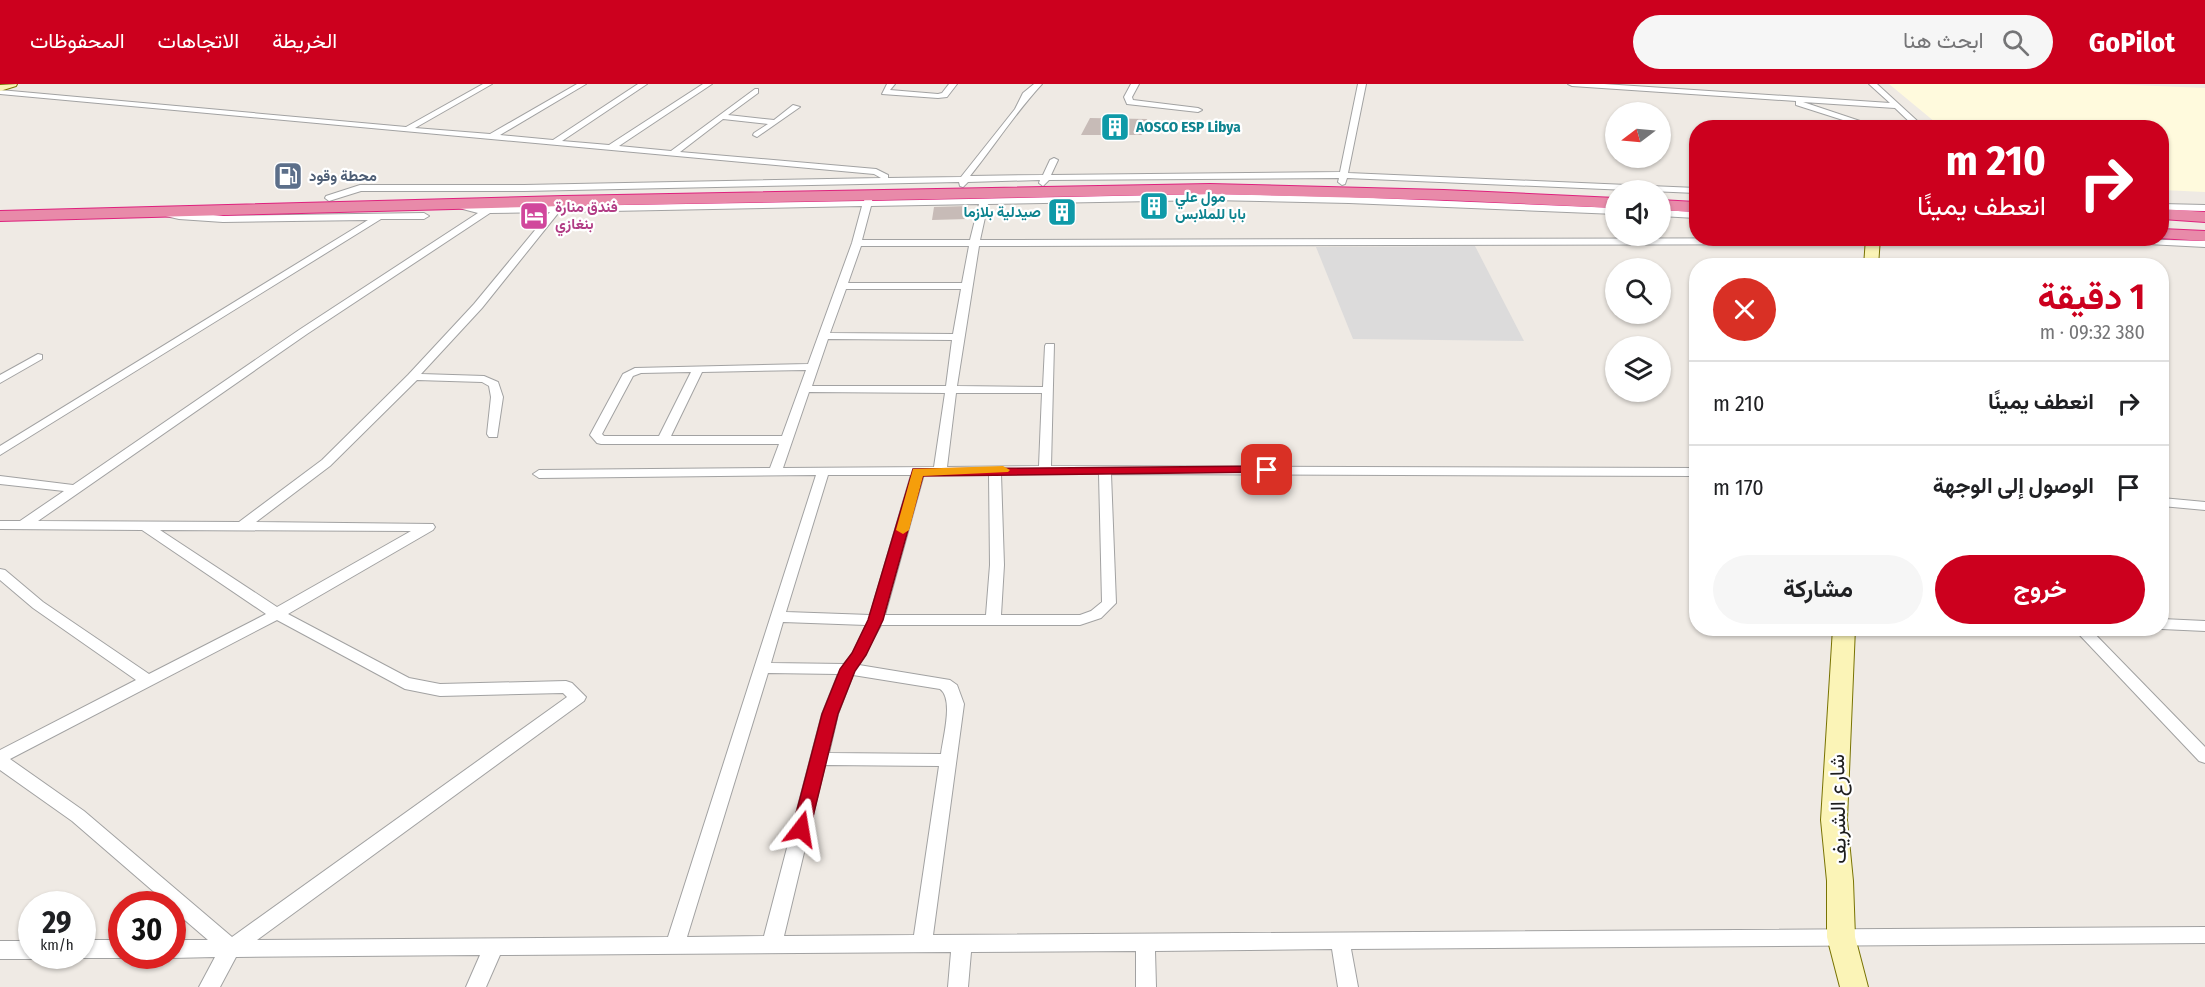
<!DOCTYPE html>
<html lang="ar">
<head>
<meta charset="utf-8">
<style>
  :root { --surface:#fff; --page:#f6f6f6; --text:#202124; --muted:#757577; --line:#e0e0e0; --accent:#cc001e }
  body { margin:0; font-family:"Fira Sans Condensed",Vazirmatn,sans-serif; background:var(--page); color:var(--text); direction:rtl; height:100vh; display:flex; flex-direction:column; font-size:22px; white-space:nowrap }
  * { box-sizing:border-box; margin:0 }
  p { font-size:20px; color:var(--muted) }
  .icon { flex:none; width:33px; height:33px; fill:none; stroke:currentColor; stroke-width:2; stroke-linecap:round; stroke-linejoin:round }
  .map { position:relative; flex:1; overflow:hidden; direction:ltr }
  .side { position:absolute; left:1689px; top:174px; width:480px; height:378px; display:flex; flex-direction:column; background:var(--surface); border-radius:24px; box-shadow:0 2px 4px #0004; direction:rtl }
  .side>* { flex:none }
  .guide { position:absolute; left:1689px; top:36px; width:480px; height:126px; border-radius:24px; box-shadow:0 2px 4px #0004; direction:rtl; background:#cc001e; color:#fff; overflow:hidden }
  .needle { width:39px; rotate:254deg }
  .tools { position:absolute; left:1605px; top:18px; display:grid; gap:12px }
  .tools a { display:grid; place-items:center; width:66px; height:66px; border-radius:50%; background:var(--surface); box-shadow:0 2px 4px #0004; font-size:30px }
  .speed { position:absolute; left:18px; top:807px; display:flex; gap:12px; font-size:30px; font-weight:700; text-align:center }
  .speed>* { display:grid; place-content:center; width:78px; height:78px; border-radius:50%; background:var(--surface); box-shadow:0 2px 4px #0004; line-height:1 }
  .speed small { font-size:15px; font-weight:400 }
  .speed .limit { border:9px solid #d22; background:#fff; color:#111 }
  .pin { position:absolute; display:grid; place-items:center; width:51px; height:51px; color:#fff; margin:-26px; border-radius:12px; box-shadow:0 3px 9px #0006 }
  .me { position:absolute; width:66px; margin:-33px; rotate:14deg; stroke-linejoin:round; filter:drop-shadow(0 0 4px #0008) }
  .turn { display:flex; align-items:center; gap:21px; height:126px; padding:0 24px; font-size:27px }
  .turn .icon { width:78px; height:78px; stroke-width:2.5 }
  .turn b { display:block; font-size:42px; line-height:51px }
  .round { display:grid; place-items:center; flex:none; width:63px; height:63px; border-radius:32px; background:var(--page) }
  .summary { display:flex; align-items:center; justify-content:space-between; height:102px; padding:0 24px }
  h1 { font-size:36px; font-weight:700; line-height:45px; color:var(--accent) }
  .button { display:flex; gap:12px; margin-top:auto; padding:12px 24px }
  .button a { flex:1; height:69px; border-radius:36px; background:var(--accent); color:#fff; font-size:24px; font-weight:700; line-height:69px; text-align:center }
  .button a+a { background:var(--page); color:var(--text) }
  ul { padding:0; list-style:none }
  li { display:flex; align-items:center; gap:18px; height:84px; padding:0 24px; border-top:2px solid var(--line) }
  li div { flex:1 }
  li b { display:block; font-size:22px }
  li em { font-style:normal }
  header { display:flex; align-items:center; gap:36px; box-sizing:border-box; height:84px; padding:0 30px; background:var(--accent); color:#fff }
  header strong { font-size:28px }
  nav { display:flex; gap:33px; margin-inline-start:auto; font-size:21px }
  .search { width:420px; height:54px; background:var(--page); display:flex; align-items:center; gap:15px; box-sizing:border-box; padding:0 21px; border-radius:33px; color:var(--muted); font-size:22px }
  .map>svg:first-child { display:block }
  .residential { fill:#dcdbdb }
  .education { fill:#fffadd }
  .building { fill:#c7bbb7 }
  .lines { fill:none; stroke-linecap:round; stroke-linejoin:round }
  .street-casing { stroke:#a2a2a2; stroke-width:2 }
  .secondary-casing { stroke:#787303; stroke-width:2 }
  .highway-casing { stroke:#de217d; stroke-width:2 }
  .street { fill:#fff; fill-rule:evenodd }
  .secondary { fill:#fbf4b7; fill-rule:evenodd }
  .highway { fill:#e88aa9; fill-rule:evenodd }
  .route { fill:#cc001e; stroke:#850014; stroke-width:1.5 }
  .slow { fill:#f59e0b }
  .labels { text-anchor:middle; dominant-baseline:central; stroke-width:4.5; stroke-linejoin:round; paint-order:stroke }
  .far-culture-label { font-size:15px; font-weight:bold; fill:#0d838f; stroke:#fff; text-anchor:start }
  .far-service-label { font-size:15px; font-weight:bold; fill:#4e5e75; stroke:#fff; text-anchor:start }
  .far-hotel-label { font-size:15px; font-weight:bold; fill:#b23c85; stroke:#fff; text-anchor:start }
  .near-street-label { font-size:21px; fill:#1e1e1e; stroke:#fff }
</style>
</head>
<body>
<header>
<strong>GoPilot</strong>
<div class="search"><svg class="icon" aria-label="search" viewBox="0 0 24 24"><circle cx="10" cy="10" r="6"/><path d="M15 15l6 6"/></svg>ابحث هنا</div>
<nav><a>الخريطة</a><a>الاتجاهات</a><a>المحفوظات</a></nav>
</header>
<div class="map">
<svg width="2205" height="903" viewBox="0 0 2205 903">
  <rect width="100%" height="100%" fill="#efeae4"/>
  <!-- residential -->
  <path class="residential" d="M1475,162L1524,257L1353,255L1316,163Z"/>
  <!-- education -->
  <path class="education" d="M1889,0H2109L2205,4V108L2162,106V44L1941,43Z"/>
  <!-- building -->
  <path class="building" d="M1090,34L1147,35L1142,51H1081Z
    M969,122L967,135L932,136L934,123Z"/>
  <g class="lines">
    <!-- street casing -->
    <g class="street-casing">
      <path id="street" d="M483,0H492L415,44L490,50L577,0H586L500,51L553,56L638,0H647L562,57L609,61L703,0H712L619,62L671,67L755,5H758V9L728,31L774,36L793,21L800,23L757,53L753,51L754,49L768,40L723,35L680,68L876,85L888,91V94L961,93L1015,25L1023,9L1034,0H1042C1016,28 994,62 970,92L1043,91L1050,76L1054,74L1058,76L1051,91L1340,88L1358,0H1366L1348,89L1696,104V109L1347,94L1345,100L1342,101L1338,98L1339,94L1049,96L1043,102L1039,99L1040,96L968,98L963,103L960,102L959,98L524,107H361L329,117L325,114L326,112L360,101H524L881,94L874,90L0,10V6L406,43Z
        M887,0H895L890,6L938,10L942,9L949,0H957L947,13L938,14L882,10Z
        M1131,0H1139L1132,13L1133,16L1198,24L1202,26L1198,28L1127,20L1124,13Z
        M1568,0H1604L1890,19L1869,0H1877L1925,44H1916L1895,24L1803,18L1881,44H1868L1796,21V17L1572,2Z
        M869,110L873,113L872,117L1210,110L1349,113L1616,124V130L1349,119L1210,116L988,120L980,156L1874,154L1878,157L1873,160L979,162L957,302L1043,303L1045,262L1046,260H1054L1051,382L1696,384V392L1111,390L1116,519L1101,534L1080,541H881L859,581L950,596L957,601L964,620L933,851L2205,843V859L1351,865L1358,903H1338L1332,865L1155,867L1156,903H1136V867L971,868L968,903H948L951,868L500,871L486,903H466L480,871L236,873L220,903H199L215,873L172,874L166,872H172V856H208L172,825V820H168L72,737L0,686V666L136,596L33,524L0,496V485L5,486L43,518L149,590L266,530L142,446L0,445V437H20L64,407L0,400V392L73,401L299,246L478,129L455,123V119L476,123L554,122L560,118L563,119L564,122L864,117L866,111ZM979,120L970,156H862L871,122ZM862,122L852,159L808,280L635,284L623,290L590,351L597,359L601,360H779L770,384L539,386L533,390L539,394L816,391L668,853L257,856L584,617L586,613L572,599L566,597L440,600L409,594L288,530L433,446L435,443L433,440L256,438L330,382L417,296L482,298L489,302L491,313L487,350L489,353H497L503,313L498,298L484,292L421,290L482,224L559,128ZM550,128L474,220L408,291L322,376L239,438L38,437L307,250L490,129ZM861,162H969L962,199H848ZM846,205H961L953,250L830,249ZM828,255L952,256L946,302H812ZM806,286L782,352H671L702,288ZM691,288L659,352H604L602,350L633,292L641,289ZM809,308L945,309L934,383L783,384ZM956,309H1042L1039,382L947,383ZM924,390H989L990,481L986,531H885ZM1001,390H1099L1102,518L1091,527L1080,531H1001L1004,481ZM828,391H911L870,531L786,528ZM160,446L411,447L277,523ZM277,536L405,605L440,612L563,609L567,613L232,853L84,727L10,675ZM783,538L866,541L853,569L844,580L771,579ZM768,589L838,590L822,630L764,852L687,853ZM853,591L940,605C954,615 943,653 941,670L829,669L838,630ZM825,681L939,682L914,851L784,852Z
        M2162,120L2205,121V127L2162,126Z
        M164,126L223,132L424,129L429,132L424,135H381L0,371V362L368,136L223,138L179,135L161,131V127Z
        M1660,126L1696,128V134L1660,132Z
        M2086,154L2205,157V163L2090,157Z
        M38,270L42,271V275L0,299V291Z
        M2162,414L2205,418V426L2162,422Z
        M2162,535L2205,537V547L2162,545Z
        M2073,544H2089L2205,663V679L2199,677Z
        M82,856H122V872H128L122,874H82L76,872H82Z
        M0,857H32V872H39L32,875H0Z"/>
    </g>
    <!-- secondary casing -->
    <g class="secondary-casing">
      <path id="secondary" d="M17,0L16,2L0,7V1Z
        M1866,154H1880L1878,182H1864Z
        M1833,544H1855L1847,736L1853,797L1855,853L1868,903H1840L1827,853V797L1821,736Z"/>
    </g>
    <!-- highway casing -->
    <g class="highway-casing">
      <path id="highway" d="M1210,100L1444,106L1616,114V124L1444,116L1210,110L563,122L0,137V127L563,112Z
        M1660,116L1696,118V128L1660,126Z
        M2162,125L2205,128V138L2162,135Z
        M2162,145L2205,147V157L2159,154H2162Z"/>
    </g>
    <!-- street -->
    <use href="#street" class="street"/>
    <!-- secondary -->
    <use href="#secondary" class="secondary"/>
    <!-- highway -->
    <use href="#highway" class="highway"/>
  </g>
  <!-- route -->
  <path class="route" d="M1267,382L1271,383L1273,386L1271,388L923,392L883,536L866,571L855,587L838,630L810,745L807,750L801,752L795,750L792,745L822,630L840,585L852,569L868,536L913,385Z"/>
  <!-- slow -->
  <path class="slow" d="M1003,382L1010,386L1008,388L923,392L909,446L903,450L896,446L913,385Z"/>
  <!-- icons -->
  <defs>
    <g id="building-square" transform="scale(1.5)"><rect x="-9" y="-9" width="18" height="18" rx="4" fill="#0f9aa8" stroke="#fff"/><path d="M-4-6H4V6H1V3H-1V6H-4ZM-2.5-4.3h1.7v1.8h-1.7ZM.8-4.3h1.7v1.8H.8ZM-2.5-1h1.7V.8h-1.7ZM.8-1h1.7V.8H.8Z" fill="#fff"/></g>
    <g id="fuel-square" transform="scale(1.5)"><rect x="-9" y="-9" width="18" height="18" rx="4" fill="#5c6f8a" stroke="#fff"/><path d="M-5.5-6h7V0h2V4h1.3V-2.5L3-4.5l.8-.8L6-3V5H2.5V1h-1V6h-7ZM-4.2-4.7v3.2H.2V-4.7Z" fill="#fff"/></g>
    <g id="hotel-square" transform="scale(1.5)"><rect x="-9" y="-9" width="18" height="18" rx="4" fill="#d1479c" stroke="#fff"/><path d="M-6-4.5h1.5V1H6V5H4.5V3h-9V5H-6ZM-4 0a1.8 1.8 0 1 1 3.6 0ZM.5 0V-2.5h3Q6-2.5 6 0Z" fill="#fff"/></g>
  </defs>
  <g fill-rule="evenodd">
    <use href="#building-square" x="1115" y="43"/>
    <use href="#fuel-square" x="288" y="92"/>
    <use href="#building-square" x="1154" y="122"/>
    <use href="#building-square" x="1062" y="128"/>
    <use href="#hotel-square" x="534" y="132"/>
  </g>
  <g class="labels">
    <!-- far-culture labels -->
    <g class="far-culture-label">
      <text x="1136" y="43">AOSCO ESP Libya</text>
      <text x="1175" y="113">مول علي<tspan x="1175" dy="17">بابا للملابس</tspan></text>
      <text x="1041" y="128" text-anchor="end">صيدلية بلازما</text>
    </g>
    <!-- far-service labels -->
    <g class="far-service-label">
      <text x="309" y="92">محطة وقود</text>
    </g>
    <!-- far-hotel labels -->
    <g class="far-hotel-label">
      <text x="555" y="123">فندق منارة<tspan x="555" dy="17">بنغازي</tspan></text>
    </g>
    <!-- near-street labels -->
    <g class="near-street-label">
      <text transform="translate(1838 725) rotate(-91)">شارع الشريف</text>
    </g>
  </g>
</svg>
<div class="tools">
<a><svg class="needle" viewBox="-14 -14 28 28"><path d="M0-13l5 13h-10z" fill="#e53935"/><path d="M0 13l5-13h-10z" fill="#757577"/></svg></a>
<a><svg class="icon" aria-label="sound" viewBox="0 0 24 24"><path d="M4 9h4l5-4v14l-5-4H4zM17 9q2 3 0 6"/></svg></a>
<a><svg class="icon" aria-label="search" viewBox="0 0 24 24"><circle cx="10" cy="10" r="6"/><path d="M15 15l6 6"/></svg></a>
<a><svg class="icon" aria-label="layers" viewBox="0 0 24 24"><path d="M12 4l9 5-9 5-9-5zM3 14l9 5 9-5"/></svg></a>
</div>
<div class="speed"><div>29<small>km/h</small></div><div class="limit">30</div></div>
<div class="pin" style="left:1267px;top:386px;background:#d93025"><svg class="icon" aria-label="arrive" viewBox="0 0 24 24"><path d="M6 21V4h12l-3 4 3 4H6"/></svg></div>
<svg class="me" style="left:801px;top:745px" viewBox="-20 -20 40 40"><path d="M0-17L14 15 0 8-14 15z" fill="#cc001e" stroke="#fff" stroke-width="4"/></svg>
<div class="guide">
<div class="turn"><svg class="icon" aria-label="right" viewBox="0 0 24 24"><path d="M7 20v-9h11M14 6l5 5-5 5"/></svg><div><b>210 m</b>انعطف يمينًا</div></div>
</div>
<section class="side">
<div class="summary"><div><h1>1 دقيقة</h1><p>380 m · 09:32</p></div><a class="round" style="background:#d93025;color:#fff"><svg class="icon" aria-label="close" viewBox="0 0 24 24"><path d="M6 6l12 12M18 6L6 18"/></svg></a></div>
<ul>
<li><svg class="icon" aria-label="right" viewBox="0 0 24 24"><path d="M7 20v-9h11M14 6l5 5-5 5"/></svg><div><b>انعطف يمينًا</b></div><em>210 m</em></li>
<li><svg class="icon" aria-label="arrive" viewBox="0 0 24 24"><path d="M6 21V4h12l-3 4 3 4H6"/></svg><div><b>الوصول إلى الوجهة</b></div><em>170 m</em></li>
</ul>
<div class="button"><a>خروج</a><a>مشاركة</a></div>
</section>
</div>
</body>
</html>
